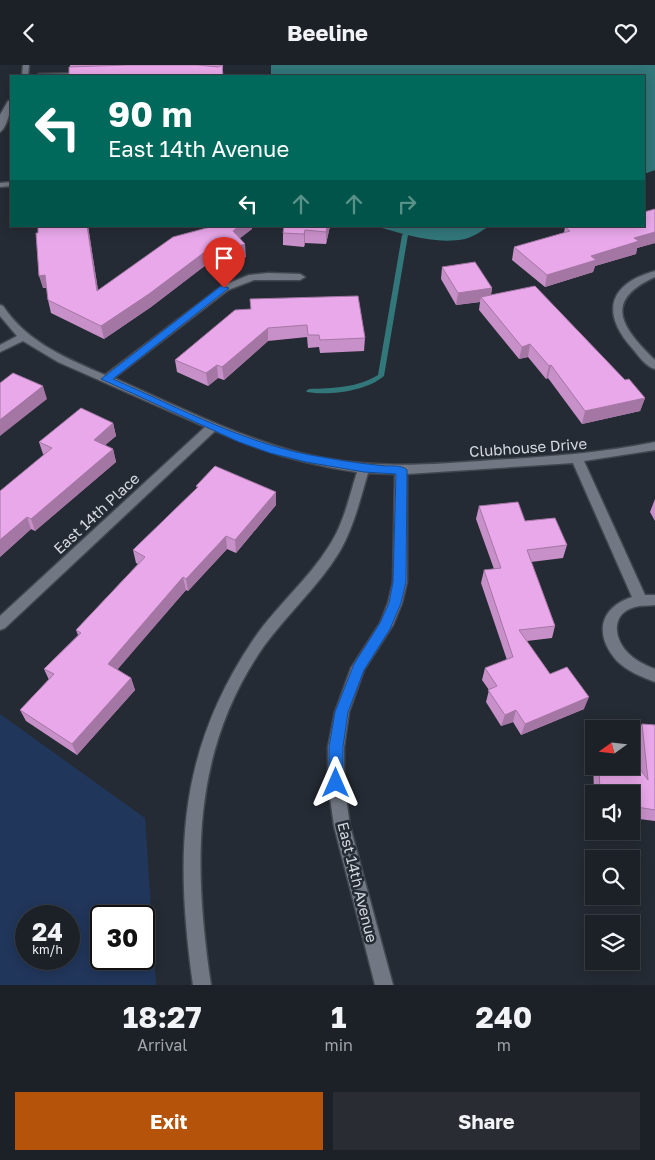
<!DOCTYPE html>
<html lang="en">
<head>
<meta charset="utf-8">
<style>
  :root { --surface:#1c2027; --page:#292d33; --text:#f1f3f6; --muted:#a0a3a7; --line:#3a3e44; --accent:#b45309 }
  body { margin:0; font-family:"Golos Text",sans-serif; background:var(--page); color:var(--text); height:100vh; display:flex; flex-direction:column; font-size:19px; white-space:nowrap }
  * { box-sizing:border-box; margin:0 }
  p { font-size:16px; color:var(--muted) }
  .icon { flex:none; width:28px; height:28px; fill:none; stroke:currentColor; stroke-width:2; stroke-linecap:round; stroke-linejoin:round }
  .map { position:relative; height:920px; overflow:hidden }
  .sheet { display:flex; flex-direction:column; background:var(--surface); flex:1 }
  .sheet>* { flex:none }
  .banner { position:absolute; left:10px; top:10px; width:635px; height:152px; border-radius:0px; box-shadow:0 2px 12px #0003,0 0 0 1px var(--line); background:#00695c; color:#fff; overflow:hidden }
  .needle { width:32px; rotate:255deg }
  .buttons { position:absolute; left:585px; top:655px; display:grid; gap:10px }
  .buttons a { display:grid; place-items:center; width:55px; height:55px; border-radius:0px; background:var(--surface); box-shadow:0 2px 12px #0003,0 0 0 1px var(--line); font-size:25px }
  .speed { position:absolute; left:15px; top:840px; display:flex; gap:10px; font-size:25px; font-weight:700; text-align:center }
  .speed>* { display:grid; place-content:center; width:65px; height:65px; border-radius:50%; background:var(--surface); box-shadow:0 2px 12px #0003,0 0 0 1px var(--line); line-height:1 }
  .speed small { font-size:12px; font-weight:400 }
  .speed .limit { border:2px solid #111; border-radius:8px; background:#fff; color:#111 }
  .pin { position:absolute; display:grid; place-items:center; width:42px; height:42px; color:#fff; margin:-51px -21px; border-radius:50% 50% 50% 0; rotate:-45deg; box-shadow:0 0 5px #0007 }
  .pin .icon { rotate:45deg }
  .me { position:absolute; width:55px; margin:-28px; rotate:0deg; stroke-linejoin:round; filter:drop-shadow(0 0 4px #0008) }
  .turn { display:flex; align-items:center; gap:18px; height:105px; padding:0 15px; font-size:22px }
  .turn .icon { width:65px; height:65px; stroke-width:2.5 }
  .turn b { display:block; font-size:35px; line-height:42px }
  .lanes { display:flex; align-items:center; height:48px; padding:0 15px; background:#0003; justify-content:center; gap:25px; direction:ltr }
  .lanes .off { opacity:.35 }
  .eta { display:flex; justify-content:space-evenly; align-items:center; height:85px; text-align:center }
  .eta b { font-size:30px; font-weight:700; line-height:35px }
  .action { display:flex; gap:10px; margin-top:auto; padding:10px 15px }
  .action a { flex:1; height:58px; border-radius:0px; background:var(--accent); color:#fff; font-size:20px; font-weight:700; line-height:58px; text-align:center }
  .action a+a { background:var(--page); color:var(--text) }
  header { display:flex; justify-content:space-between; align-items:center; height:65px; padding:0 15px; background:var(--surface); font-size:22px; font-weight:700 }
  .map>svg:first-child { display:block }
  .green { fill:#21365b; fill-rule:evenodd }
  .water { fill:#32777a }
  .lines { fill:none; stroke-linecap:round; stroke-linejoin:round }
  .stream { fill:#32777a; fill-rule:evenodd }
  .minor-casing { stroke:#42464f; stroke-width:3 }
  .minor { fill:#727883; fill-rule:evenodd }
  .wall { fill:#c890c9 }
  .shaded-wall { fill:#a376a4 }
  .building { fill:#e9a8ea; stroke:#a376a4 }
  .route { fill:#1a73e8; stroke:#114b97 }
  .labels { text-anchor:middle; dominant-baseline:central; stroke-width:5; stroke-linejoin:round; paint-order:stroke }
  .street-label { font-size:15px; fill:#d5d8df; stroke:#252b34 }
</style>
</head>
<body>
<header><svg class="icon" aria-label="back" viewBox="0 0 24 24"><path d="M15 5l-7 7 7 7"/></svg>Beeline<svg class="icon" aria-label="heart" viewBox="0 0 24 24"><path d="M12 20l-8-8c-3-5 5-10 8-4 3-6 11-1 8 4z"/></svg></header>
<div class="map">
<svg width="655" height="920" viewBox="0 0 655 920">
  <rect width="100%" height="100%" fill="#252b34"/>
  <!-- green -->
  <path class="green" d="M0,649L145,753L156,920H0ZM26,851H69V894H26ZM101,851H144V894H101Z"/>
  <!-- water -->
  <path class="water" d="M271,0H655V105L644,109V11H271Z
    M375,161H489C482,166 473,172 465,174C435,180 404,169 375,161Z"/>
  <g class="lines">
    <!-- stream -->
    <path class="stream" d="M405,168L408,170L384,311C367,326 329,331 307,327L306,326L309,324C333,323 357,323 378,310L402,170Z"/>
    <!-- minor casing -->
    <g class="minor-casing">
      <path id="minor" d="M23,0H29L28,11H22Z
        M88,8V10L86,11H36L39,9Z
        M8,36H11C11,44 7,63 0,67V50Z
        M11,117V121L0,122V118Z
        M655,206V212C602,236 622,263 655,295V304C646,302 638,290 632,283C601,248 608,219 655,206Z
        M268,208L300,209L305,212L300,215H254L228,225L114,313C175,340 236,371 300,388C366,405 426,400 493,395C547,392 601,388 655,377V385L584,396L645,530H655V540C649,541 641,540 635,542C611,548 613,573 628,588C636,596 645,600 655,604V617C642,612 627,606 617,596C594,570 599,543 632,532L573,398L407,409V517L402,538L393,560L364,605L349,647L344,682V718L350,761L393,920H375L334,761L328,718V682L335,647L351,603L380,558L388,538L393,517L395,409L368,408C360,435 354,461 340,486C319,521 288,548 264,581C191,686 193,799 211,920H193C175,790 177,688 253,575C276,541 308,515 329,481C344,458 349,432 357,407C308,400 260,386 215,366L5,563L0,565V551L205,362L58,297L23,276L0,287V280L17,271L0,251V240L3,241C28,278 66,293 105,310L222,221L249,210Z"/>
    </g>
    <!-- minor -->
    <use href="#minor" class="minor"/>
  </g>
  <!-- wall -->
  <path class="wall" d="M70,0H223V11L70,2Z
    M655,144V178L637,183L636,189L595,201L593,207L545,222L512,195L514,182L564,168L565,162L644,161Z
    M38,161H88L98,225L214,161H252V164L239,173L246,192L220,199L215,193L151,242L104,274L51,248L48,235L47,223H43Z
    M330,161L326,179L305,178L304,182L283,180V168Z
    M442,202L492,223L491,230L625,315L645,333L640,346L582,359L548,313L546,314L528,292L519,294L479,245L480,237L456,240L441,214Z
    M250,234L365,273L364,286L320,288L319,282L308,283L307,272L268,276L224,315L218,313L208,321L177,307L175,295L251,244Z
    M113,358L116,371L105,380L113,384L116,397L35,466L31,464L0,492L44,390L43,389L39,377Z
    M196,421L276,427V440L236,488L227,484L188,526L186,525L117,604L131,613L135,625L77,690L26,656L20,645L49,615L44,604L78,570L76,565L138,499L136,498L133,485L197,423Z
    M655,434V456L650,447Z
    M479,441L525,456L567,480L563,493L531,497L555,561L552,573L527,576L550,609L584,644L521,670L513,657L501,661L486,637L489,625L482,615L485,603L507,595L481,518L484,505L494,504L476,454Z
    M642,659L655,660V756L631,753V729H594L593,692L594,691V701H631L639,703L636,670Z"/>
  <!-- shaded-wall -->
  <path class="shaded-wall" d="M87,161H88L100,238L97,226Z
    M239,161H252V164L234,178L233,166Z
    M327,161H330L326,179V167Z
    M305,165V178L304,182V169Z
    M655,167V178L637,183L636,189L595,201L593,207L545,222L547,210L634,173Z
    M245,179L246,192L220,199L219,187Z
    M214,180L215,193L151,242L104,274L101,261Z
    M45,210L49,222L43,223L39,211Z
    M492,223L490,235L481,232L480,237L456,240L458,228Z
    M268,263V276L224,315L222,302Z
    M530,279L528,292L519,294L522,282Z
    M217,300L218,313L208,321L206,308Z
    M551,300L548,313L546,314L549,301Z
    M43,321L47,334L0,371V355Z
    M645,333L640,346L582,359L585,346Z
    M113,358L116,371L97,387L94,375Z
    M113,384L116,397L35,466L31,454Z
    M276,427V440L236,488L235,475Z
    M27,452L31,464L0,492V475Z
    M226,471L227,484L188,526L186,514Z
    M183,512L186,525L112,611L108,599Z
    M131,613L135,625L77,690L72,679Z
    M589,632L584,644L521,670L525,659Z
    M516,645L513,657L501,661L505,650Z"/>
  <!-- building -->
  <path class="building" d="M128,0H198L218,2L222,0L223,11H69V2Z
    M655,144V167L634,173L639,176L591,191L596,195L547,210L514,182L570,166L565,162L568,161H644V147Z
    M38,161H87L97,226L173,172L214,161H239L233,166L245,179L219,187L214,180L149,229L101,261L48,235L45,210L39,211L36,168H38Z
    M284,161H327L326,167L305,165L304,169L283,168Z
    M475,197L492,223L458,228L442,202Z
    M535,221L625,315L629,314L645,333L585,346L551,300L549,301L530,279L522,282L481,232Z
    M358,231L365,273L320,275L319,270H308L307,260L268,263L222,302L217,300L206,308L175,295L235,245L251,244L250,234Z
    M13,308L43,321L0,355V318Z
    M81,343L113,358L94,375L113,384L31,454L27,452L0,475V426L52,383L39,377Z
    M215,401L276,427L235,475L226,471L186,514L183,512L108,599L131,613L72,679L20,645L54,609L44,604L81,568L76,565L145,492L133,485L198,422L196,421Z
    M518,437L525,456L555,453L567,480L527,485L555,561L519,565L550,609L567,602L589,632L525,659L516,645L505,650L488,625L497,621L485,603L513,592L484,505L501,503L479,441Z
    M642,659L655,660V745L631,741V729H600L599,701H631V692L648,715Z"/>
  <!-- route -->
  <path class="route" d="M221,221L229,223L113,314C180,343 249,381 322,392C343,396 364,399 386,401C393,401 402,400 407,405L406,517L401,538L390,564L364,605L348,647L343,682V718L341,722L336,724L331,722L329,718V682L335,647L354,599L380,558L389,538L393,517L396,409L364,407L306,397L270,388L239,377L101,314Z"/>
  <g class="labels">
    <!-- street labels -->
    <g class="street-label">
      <text transform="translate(528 382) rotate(-4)">Clubhouse Drive</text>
      <text transform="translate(96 448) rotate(-43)">East 14th Place</text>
      <text transform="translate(358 817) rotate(76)">East 14th Avenue</text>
    </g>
  </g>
</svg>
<div class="buttons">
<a><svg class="needle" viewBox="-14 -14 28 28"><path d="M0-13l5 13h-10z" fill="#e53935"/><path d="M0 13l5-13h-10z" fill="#a0a3a7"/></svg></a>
<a><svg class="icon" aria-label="sound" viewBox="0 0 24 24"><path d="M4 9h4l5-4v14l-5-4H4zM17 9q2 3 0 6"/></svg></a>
<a><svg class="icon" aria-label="search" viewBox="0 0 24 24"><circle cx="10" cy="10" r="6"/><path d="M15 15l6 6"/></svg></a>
<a><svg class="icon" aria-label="layers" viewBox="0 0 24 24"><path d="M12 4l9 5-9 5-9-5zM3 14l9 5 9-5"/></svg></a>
</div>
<div class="speed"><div>24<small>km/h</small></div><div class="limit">30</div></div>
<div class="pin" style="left:224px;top:223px;background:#d93025"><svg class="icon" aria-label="arrive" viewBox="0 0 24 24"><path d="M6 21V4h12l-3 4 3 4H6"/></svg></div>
<svg class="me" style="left:336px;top:718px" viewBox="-20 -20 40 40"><path d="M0-17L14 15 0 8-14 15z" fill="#1a73e8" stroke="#fff" stroke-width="4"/></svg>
<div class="banner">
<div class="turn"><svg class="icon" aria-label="left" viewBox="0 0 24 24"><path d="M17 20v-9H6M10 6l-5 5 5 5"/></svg><div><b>90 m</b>East 14th Avenue</div></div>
<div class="lanes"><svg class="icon" aria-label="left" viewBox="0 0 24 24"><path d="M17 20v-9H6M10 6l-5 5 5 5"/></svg><svg class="icon off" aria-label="ahead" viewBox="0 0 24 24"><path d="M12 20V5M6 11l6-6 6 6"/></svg><svg class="icon off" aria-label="ahead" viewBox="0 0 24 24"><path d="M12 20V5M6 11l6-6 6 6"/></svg><svg class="icon off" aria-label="right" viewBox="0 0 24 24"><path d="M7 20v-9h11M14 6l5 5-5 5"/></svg></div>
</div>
</div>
<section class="sheet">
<div class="eta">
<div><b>18:27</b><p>Arrival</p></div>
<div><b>1</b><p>min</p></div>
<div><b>240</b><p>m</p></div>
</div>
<div class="action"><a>Exit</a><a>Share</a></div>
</section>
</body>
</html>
